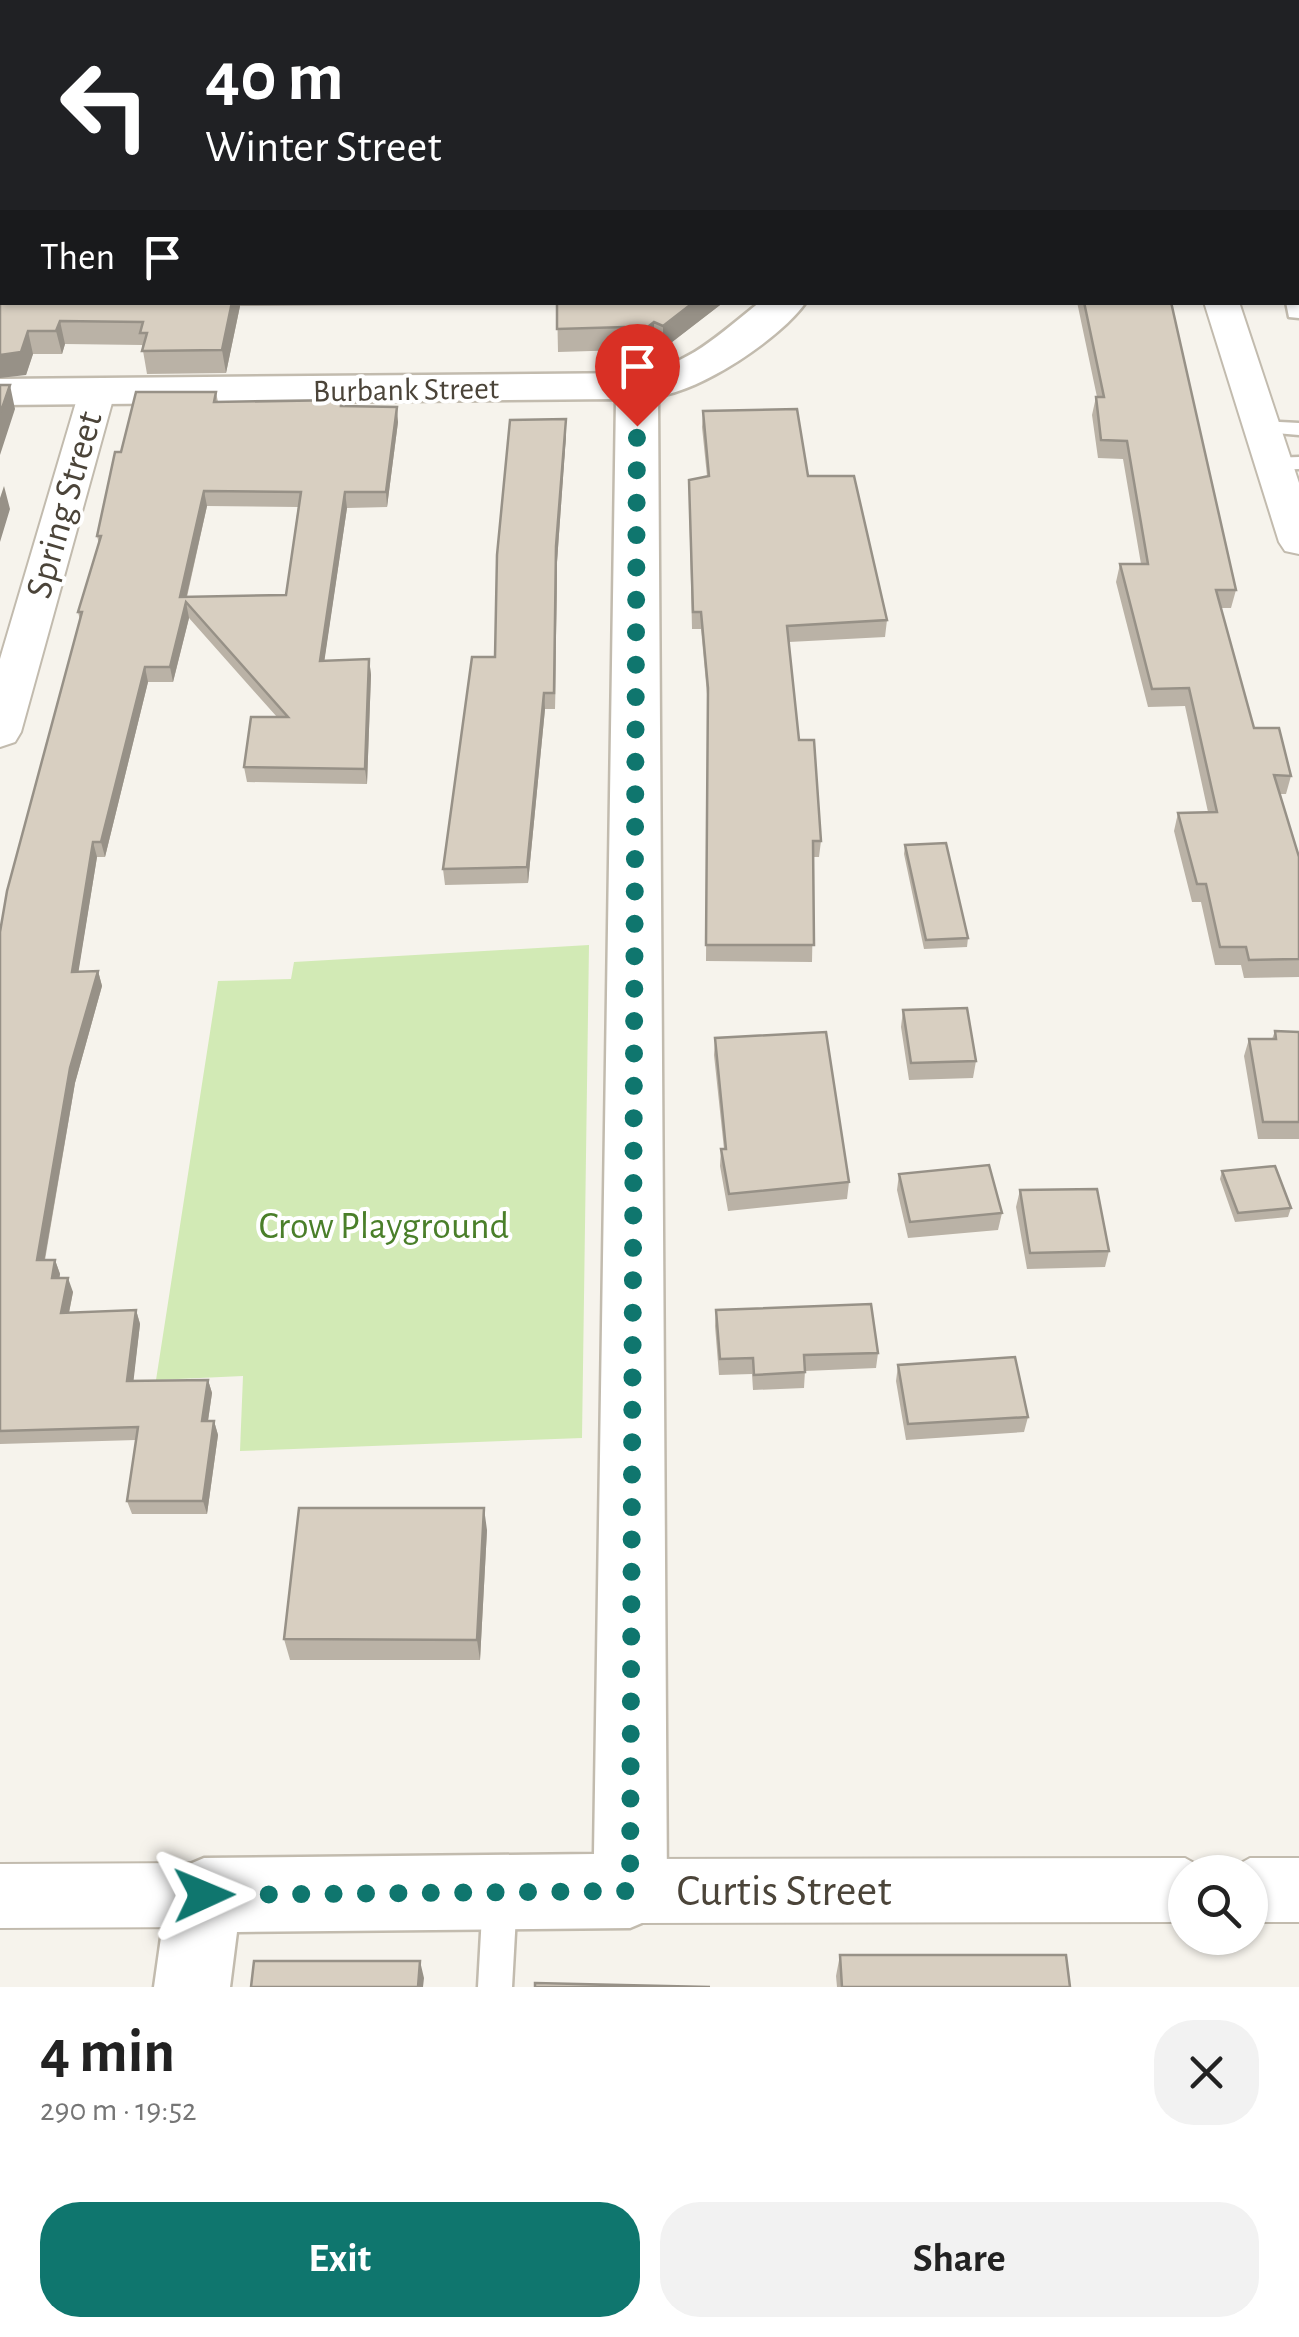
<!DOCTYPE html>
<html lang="en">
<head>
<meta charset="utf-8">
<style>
  :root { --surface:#fff; --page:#f2f2f2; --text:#222; --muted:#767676; --accent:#0f766e }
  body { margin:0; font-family:"Alegreya Sans",sans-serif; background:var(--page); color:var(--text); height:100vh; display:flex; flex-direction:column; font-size:38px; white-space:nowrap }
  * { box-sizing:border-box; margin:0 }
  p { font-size:32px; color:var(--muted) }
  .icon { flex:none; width:55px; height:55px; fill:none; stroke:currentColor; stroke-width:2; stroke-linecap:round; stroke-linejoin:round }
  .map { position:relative; height:1987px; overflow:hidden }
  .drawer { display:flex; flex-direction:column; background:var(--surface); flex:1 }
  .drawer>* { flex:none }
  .guide { position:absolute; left:0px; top:0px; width:1300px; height:305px; box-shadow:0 2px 8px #0004; background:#202124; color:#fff; overflow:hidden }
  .tools { position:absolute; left:1168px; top:1855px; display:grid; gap:20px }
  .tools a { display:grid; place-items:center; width:100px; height:100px; border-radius:50%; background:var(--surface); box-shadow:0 2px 8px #0004; font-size:50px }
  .pin { position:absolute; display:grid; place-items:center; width:85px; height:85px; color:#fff; margin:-102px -42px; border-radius:50% 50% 50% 0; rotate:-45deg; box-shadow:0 0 10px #0007 }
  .pin .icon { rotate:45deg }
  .me { position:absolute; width:110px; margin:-55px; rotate:89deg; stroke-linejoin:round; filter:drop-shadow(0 0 8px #0008) }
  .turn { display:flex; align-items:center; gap:35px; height:210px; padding:0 40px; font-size:45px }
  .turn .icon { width:130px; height:130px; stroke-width:2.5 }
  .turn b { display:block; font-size:70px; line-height:85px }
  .then { display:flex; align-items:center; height:95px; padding:0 40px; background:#0003; gap:20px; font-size:38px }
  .round { display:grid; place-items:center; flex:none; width:105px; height:105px; border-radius:40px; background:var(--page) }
  .head { display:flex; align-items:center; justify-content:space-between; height:170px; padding:0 40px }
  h1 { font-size:60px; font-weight:600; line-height:75px }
  .action { display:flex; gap:20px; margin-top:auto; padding:20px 40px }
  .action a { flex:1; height:115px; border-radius:40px; background:var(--accent); color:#fff; font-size:40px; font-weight:600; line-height:115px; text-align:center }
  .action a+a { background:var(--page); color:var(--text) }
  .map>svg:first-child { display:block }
  .green { fill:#d2eab5 }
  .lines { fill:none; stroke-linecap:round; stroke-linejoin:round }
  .service-casing { stroke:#c2bbae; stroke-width:5 }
  .minor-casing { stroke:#c2bbae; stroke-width:4 }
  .tertiary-casing { stroke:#c2bbae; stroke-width:5 }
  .primary-casing { stroke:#e6c16a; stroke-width:5 }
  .service { fill:#fff; fill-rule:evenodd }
  .minor { fill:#fff; fill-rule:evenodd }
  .tertiary { fill:#fff; fill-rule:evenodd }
  .primary { fill:#ffe39c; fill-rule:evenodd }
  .wall { fill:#bab2a6; fill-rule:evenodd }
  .shaded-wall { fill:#979187 }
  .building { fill:#d8cfc1; stroke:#979187; stroke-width:2.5; fill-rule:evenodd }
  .route { stroke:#0f766e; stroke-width:18; stroke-dasharray:0 32.4 }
  .labels { text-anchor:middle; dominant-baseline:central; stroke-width:8; stroke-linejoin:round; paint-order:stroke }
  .far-street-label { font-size:32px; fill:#4b4439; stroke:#fff }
  .street-label { font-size:38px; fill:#4b4439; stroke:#fff }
  .park-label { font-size:38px; fill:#4a7f2a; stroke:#fff }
  .near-street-label { font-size:45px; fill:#4b4439; stroke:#fff }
</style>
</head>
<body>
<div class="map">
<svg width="1299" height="1987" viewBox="0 0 1299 1987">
  <rect width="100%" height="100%" fill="#f6f3ec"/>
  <!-- green -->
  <path class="green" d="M589,945L582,1438L240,1451L243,1376L156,1380L218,981L291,979L294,962Z"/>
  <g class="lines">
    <!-- service casing -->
    <g class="service-casing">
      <path id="service" d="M1298,278H1299V288H1298Z
        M1299,297V318L1289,317L1286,302H1298Z
        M1261,421L1299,423V435L1254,431V423Z
        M1299,457V469L1273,470L1263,464L1273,458Z
        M500,1880L512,1885L517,1897L512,1987H478L483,1897L488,1885Z"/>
    </g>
    <!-- minor casing -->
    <g class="minor-casing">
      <path id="minor" d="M600,0H630V2H601Z
        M1107,0H1137V2H1108Z
        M1204,302H1239L1299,483V554L1285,551L1279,542Z
        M97,381L110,384L115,392L21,732L15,742L0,747V659L79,392L84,384Z
        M1185,1858L1210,1872H1185V1922L630,1923L607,1914L598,1891L607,1868L630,1859Z
        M1250,1858H1299V1922H1250V1872H1225Z
        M204,1863L227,1872L236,1895L227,1918L204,1927L0,1928V1864Z"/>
    </g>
    <!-- tertiary casing -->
    <g class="tertiary-casing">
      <path id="tertiary" d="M760,302H806C780,339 702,390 658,396L667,1891L656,1917L630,1928L237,1932L230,1987H154L167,1895L178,1869L204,1858L594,1854L616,399L0,405V379L637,373C687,367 721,333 760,302Z"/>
    </g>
    <!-- primary casing -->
    <g class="primary-casing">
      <path id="primary" d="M1298,210H1299V234H1298Z
        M0,214H2V238H0Z"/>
    </g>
    <!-- service -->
    <use href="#service" class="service"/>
    <!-- minor -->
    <use href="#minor" class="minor"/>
    <!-- tertiary -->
    <use href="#tertiary" class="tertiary"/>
    <!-- primary -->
    <use href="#primary" class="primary"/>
  </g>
  <!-- wall -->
  <path class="wall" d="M1299,110V185H1298V116Z
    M2,302H724L663,349L654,345L639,357L625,350L558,352L557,304L240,306L226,373L147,374L142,345L65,344L62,354H33L26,375Z
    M1077,302H1171L1236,590L1231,608H1221L1254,728L1291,776L1286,794H1280L1299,857V977L1244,978L1241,965H1215L1201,902H1192L1174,831L1178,813L1208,812L1185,706L1148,707L1116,582L1120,564H1141L1123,459L1098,458L1092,415L1096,397H1097Z
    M216,392L218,402L342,406L398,422L387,507L347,508L324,661L369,659L371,675L367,784L247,782L244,767L277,717L189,618L173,682H148L105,857H97L78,972L98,971L102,986L75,1083L45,1260H55L60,1274L59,1278L73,1292L69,1313L136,1310L140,1324L133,1381L208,1380L212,1393L208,1421H214L218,1435L207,1514H132L127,1501L136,1440L0,1444V932L80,620L78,612L99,544L97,536L121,452ZM207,506L298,507L286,595L187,597Z
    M703,411L808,476L887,620L885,637L789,642L799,740L821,841L819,857H814L812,962L706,961L708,705L701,629H692L689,497L707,476L702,427Z
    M566,419V436L557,562L555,709H545L528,883L445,885L443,869Z
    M905,845L968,938L967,947L924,949L904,854Z
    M903,1010L976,1061L973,1078L909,1080L901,1027Z
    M1275,1031L1299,1032V1139H1258L1244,1056L1249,1039H1272Z
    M715,1038L849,1182L847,1199L728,1211L720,1166L721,1149H724L714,1055Z
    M1222,1171L1291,1208L1288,1217L1235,1222L1220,1179Z
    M899,1174L1002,1213L998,1230L908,1238L897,1190Z
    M1020,1190L1109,1251L1105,1267L1027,1269L1016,1207Z
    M716,1310L878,1353L876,1368L805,1371L804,1388L753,1390L752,1374L719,1375L715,1326Z
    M898,1365L1028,1417L1024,1432L906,1440L896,1381Z
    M487,1530L480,1660H290L284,1639Z
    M840,1955L1070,1987H837L836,1976Z"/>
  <!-- shaded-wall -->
  <path class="shaded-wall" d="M2,24V47L0,54V31Z
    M232,302H240V306L226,373L222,350Z
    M694,302H724L663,349V326Z
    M60,321L65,344L62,354L56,331Z
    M654,322V345L639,357V334Z
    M28,331L33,354L26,375L0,378V355Z
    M10,385L15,409L0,455V414Z
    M397,407L398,422L387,507L386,492Z
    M566,419V436L557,562L555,709L556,546Z
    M4,486L10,509L0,542V498Z
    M204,491L207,506L183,612L180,597Z
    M345,492L347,508L322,677L320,661Z
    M186,602L189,618L173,682L170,667Z
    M369,659L371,675L367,784L365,769Z
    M145,667L148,682L105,857L101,842Z
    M544,693L545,709L528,883L527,867Z
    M93,842L97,857L76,987L72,972Z
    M98,971L102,986L75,1083L42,1274L37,1260L70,1068Z
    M55,1260L60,1274L57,1292L52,1278Z
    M68,1278L73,1292L66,1327L61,1313Z
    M136,1310L140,1324L132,1394L127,1381Z
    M208,1380L212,1393L206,1434L202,1421Z
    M214,1421L218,1435L207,1514L203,1501Z
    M484,1508L487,1530L480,1660L477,1640Z
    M420,1961L424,1978L423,1987H418Z"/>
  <!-- building -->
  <path class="building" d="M0,0H12L11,2H2V24L0,31Z
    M163,0H339V2H162Z
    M440,0H527V2H440Z
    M673,0H749V2H673Z
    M831,0H956V2H831Z
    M1019,0H1069L1070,2H1020Z
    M1189,0H1255L1256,2H1190Z
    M1298,126H1299V169H1298Z
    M0,289H2V302H232L222,350L142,351L147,333H140L143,322L60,321L56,331H28L21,352L0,355Z
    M557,302H694L663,326L654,322L639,334L625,327L557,329Z
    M1084,302H1171L1236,590H1216L1254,728H1279L1291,776L1274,775L1299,857V959L1249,960L1246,947H1220L1206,884H1197L1178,813L1217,812L1189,688L1152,689L1120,564H1148L1127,441L1101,440L1096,397H1104Z
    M0,385H10L0,414Z
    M136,392H216L214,402L342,400L341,406L397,407L386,492H345L320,661L369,659L365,769L244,767L251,717H288L186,602L170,667H145L101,842H93L72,972L98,971L70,1068L37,1260H55L52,1278H68L61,1313L136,1310L127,1381L208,1380L202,1421H214L203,1501H127L138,1427L0,1431V932L7,891L82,612H78L101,536H97L115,452H121ZM204,491L301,492L286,595L180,597Z
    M797,409L808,476H854L887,620L787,626L799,740H814L821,841H813L814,945H706L708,688L701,612H693L689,480L709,476L703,411Z
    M566,419L556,546L554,693H544L527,867L443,869L472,657H495L497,555L510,420Z
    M946,843L968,938L926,940L905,845Z
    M967,1008L976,1061L911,1063L903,1010Z
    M1275,1031L1299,1032V1122H1263L1249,1039H1276Z
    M826,1032L849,1182L729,1194L721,1149H726L715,1038Z
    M989,1165L1002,1213L910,1222L899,1174Z
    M1275,1166L1291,1208L1238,1213L1222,1171Z
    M1097,1189L1109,1251L1030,1253L1020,1190Z
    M871,1304L878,1353L804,1355L805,1372L754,1375L753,1358L720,1359L716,1310Z
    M1015,1357L1028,1417L908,1424L898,1365Z
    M299,1508H484L477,1640L284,1639Z
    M840,1955H1066L1070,1987H842Z
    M254,1961H420L418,1987H251Z
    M535,1983L710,1987H535Z"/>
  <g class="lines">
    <!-- route -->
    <path class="route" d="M204,1895L630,1891L637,426"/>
  </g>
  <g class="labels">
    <!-- far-street labels -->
    <g class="far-street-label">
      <text transform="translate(406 390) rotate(-1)">Burbank Street</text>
    </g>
    <!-- street labels -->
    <g class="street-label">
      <text transform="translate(65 505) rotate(-74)">Spring Street</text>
    </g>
    <!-- park labels -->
    <g class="park-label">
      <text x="384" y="1227">Crow Playground</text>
    </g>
    <!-- near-street labels -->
    <g class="near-street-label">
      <text x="784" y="1891">Curtis Street</text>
    </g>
  </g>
</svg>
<div class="tools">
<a><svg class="icon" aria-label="search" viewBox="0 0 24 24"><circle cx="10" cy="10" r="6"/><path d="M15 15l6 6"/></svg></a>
</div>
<div class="pin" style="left:637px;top:426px;background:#d93025"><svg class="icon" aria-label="arrive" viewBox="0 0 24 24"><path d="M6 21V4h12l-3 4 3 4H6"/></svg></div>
<svg class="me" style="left:204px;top:1895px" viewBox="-20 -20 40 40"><path d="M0-17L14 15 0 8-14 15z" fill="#0f766e" stroke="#fff" stroke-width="4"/></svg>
<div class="guide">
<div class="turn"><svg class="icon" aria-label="left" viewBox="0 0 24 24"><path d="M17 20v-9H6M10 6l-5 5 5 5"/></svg><div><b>40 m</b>Winter Street</div></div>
<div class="then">Then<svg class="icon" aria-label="arrive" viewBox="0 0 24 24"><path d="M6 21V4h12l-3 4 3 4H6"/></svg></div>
</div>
</div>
<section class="drawer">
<div class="head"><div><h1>4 min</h1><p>290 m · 19:52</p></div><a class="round"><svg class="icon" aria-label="close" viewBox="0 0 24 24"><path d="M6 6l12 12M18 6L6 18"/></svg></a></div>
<div class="action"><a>Exit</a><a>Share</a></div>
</section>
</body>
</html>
